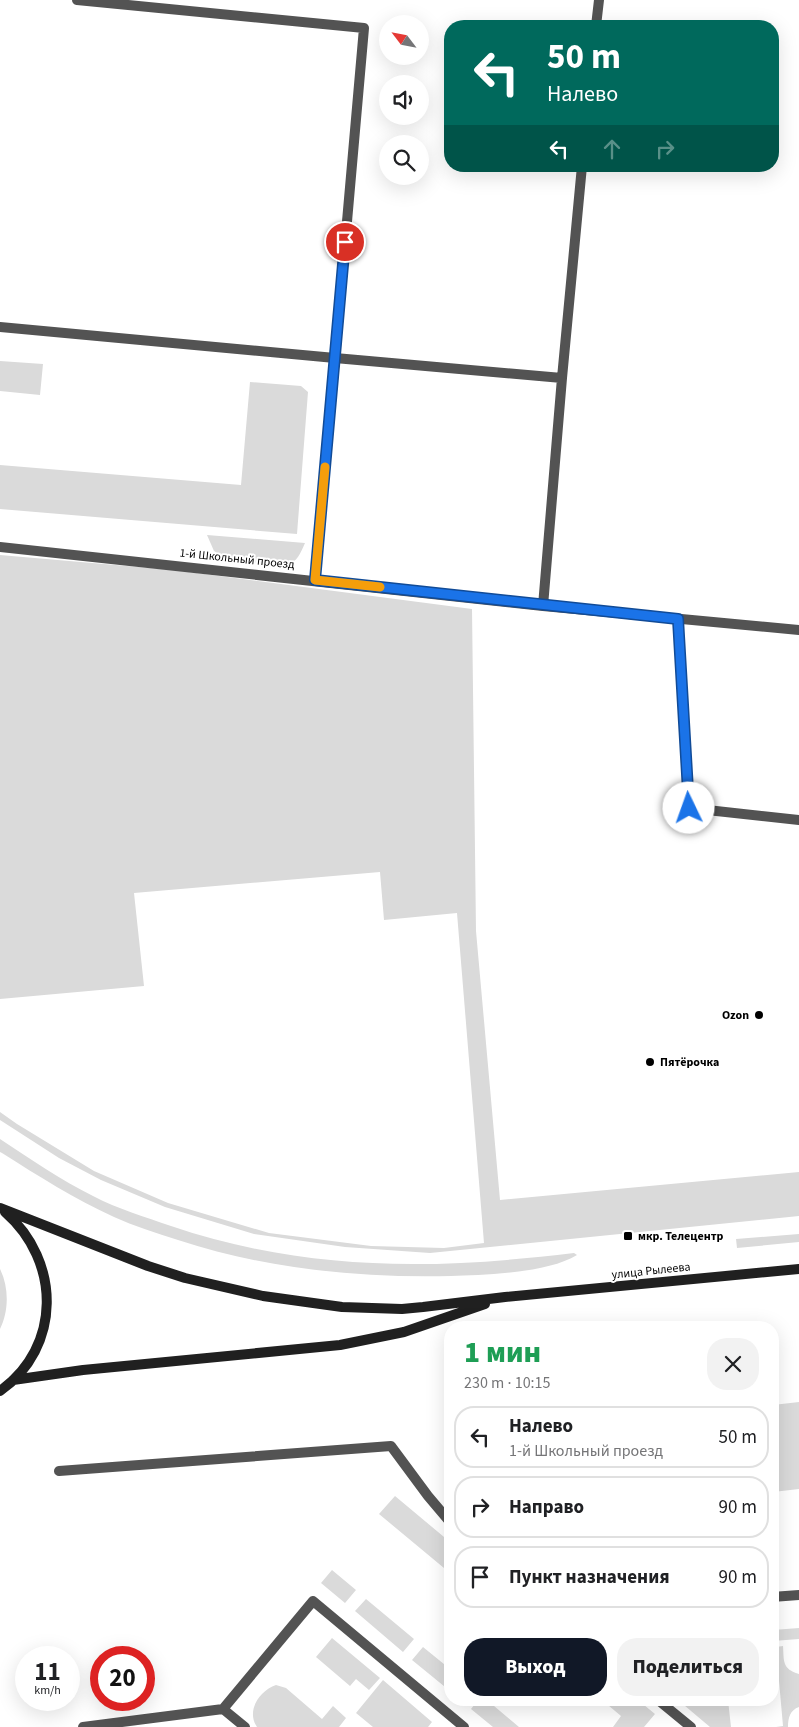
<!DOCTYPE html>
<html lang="ru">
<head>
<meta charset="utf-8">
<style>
  :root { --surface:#fff; --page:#f2f2f2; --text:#202124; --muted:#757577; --line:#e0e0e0; --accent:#111827 }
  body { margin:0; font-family:"Source Sans 3",sans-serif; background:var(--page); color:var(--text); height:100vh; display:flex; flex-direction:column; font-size:19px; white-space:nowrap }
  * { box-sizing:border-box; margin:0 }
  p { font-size:16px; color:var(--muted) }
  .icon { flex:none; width:28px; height:28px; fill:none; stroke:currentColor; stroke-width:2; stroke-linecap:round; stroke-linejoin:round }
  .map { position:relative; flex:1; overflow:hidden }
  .side { position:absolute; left:444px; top:1321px; width:335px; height:385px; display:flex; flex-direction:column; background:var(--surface); border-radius:20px; box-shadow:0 5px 20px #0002 }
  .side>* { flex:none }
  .banner { position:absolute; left:444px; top:20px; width:335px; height:152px; border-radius:20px; box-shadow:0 5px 20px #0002; background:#00695c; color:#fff; overflow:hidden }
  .needle { width:32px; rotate:302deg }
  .controls { position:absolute; left:379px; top:15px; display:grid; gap:10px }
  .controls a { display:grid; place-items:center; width:50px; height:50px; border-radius:50%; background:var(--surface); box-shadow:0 5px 20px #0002; font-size:25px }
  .speed { position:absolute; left:15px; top:1646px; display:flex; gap:10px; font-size:25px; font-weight:700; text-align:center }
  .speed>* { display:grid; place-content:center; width:65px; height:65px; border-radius:50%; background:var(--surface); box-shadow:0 5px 20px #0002; line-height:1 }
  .speed small { font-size:12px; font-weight:400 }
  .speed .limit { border:8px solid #d22; background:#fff; color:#111 }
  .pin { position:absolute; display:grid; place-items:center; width:42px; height:42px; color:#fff; margin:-21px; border:2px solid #fff; border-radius:50%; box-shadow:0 1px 5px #0007 }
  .me { position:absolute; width:55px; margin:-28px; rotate:357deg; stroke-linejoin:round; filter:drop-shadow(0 0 4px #0008) }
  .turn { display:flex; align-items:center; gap:18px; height:105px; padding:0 20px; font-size:22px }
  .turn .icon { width:65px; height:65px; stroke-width:2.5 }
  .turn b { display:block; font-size:35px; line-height:42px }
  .lanes { display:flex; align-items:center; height:48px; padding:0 20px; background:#0003; justify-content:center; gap:25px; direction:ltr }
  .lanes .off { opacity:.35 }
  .round { display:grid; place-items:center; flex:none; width:52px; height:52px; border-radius:20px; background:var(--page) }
  .head { display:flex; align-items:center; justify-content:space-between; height:85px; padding:0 20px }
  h1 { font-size:30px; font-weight:800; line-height:38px; color:#1e9e55 }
  .primary-button { display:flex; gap:10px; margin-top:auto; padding:10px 20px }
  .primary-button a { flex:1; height:58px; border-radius:20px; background:var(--accent); color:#fff; font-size:20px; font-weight:800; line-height:58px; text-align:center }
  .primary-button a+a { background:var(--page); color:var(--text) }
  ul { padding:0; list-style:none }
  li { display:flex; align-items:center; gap:15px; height:62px; margin:0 10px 8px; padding:0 10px; border:2px solid var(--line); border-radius:20px }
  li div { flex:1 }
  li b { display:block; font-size:19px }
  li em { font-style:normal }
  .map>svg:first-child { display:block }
  .green { fill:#dadada }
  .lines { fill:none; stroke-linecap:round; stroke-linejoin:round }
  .lane { stroke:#535353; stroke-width:10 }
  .secondary { stroke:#202020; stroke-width:10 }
  .route-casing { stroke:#114b97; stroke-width:12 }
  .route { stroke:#1a73e8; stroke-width:9 }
  .slow { stroke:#f59e0b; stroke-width:9 }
  .poi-dot { fill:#000; stroke:#fff; stroke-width:2 }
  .labels { text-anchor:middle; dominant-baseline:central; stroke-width:4; stroke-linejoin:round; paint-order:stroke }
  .street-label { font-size:12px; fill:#000; stroke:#fff }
  .poi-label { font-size:12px; font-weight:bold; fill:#000; stroke:#fff; text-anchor:start }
</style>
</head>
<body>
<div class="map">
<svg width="799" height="1727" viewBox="0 0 799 1727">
  <rect width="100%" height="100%" fill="#fff"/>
  <!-- green -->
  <path class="green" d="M0,361L43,364L40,395L0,391Z
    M250,382L301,386L308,392L297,534L0,509V465L241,485Z
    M207,535L305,543C300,554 298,561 286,566L227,559L214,551Z
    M0,555L173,570L472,609L476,931L500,1200L799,1172V1216L430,1253L345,1247L254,1234L165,1207L101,1180L59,1158L0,1120V1112L17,1124L94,1171L168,1203L269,1233L371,1246L444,1248L484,1243L457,913L384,920L380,872L134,893L144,986L0,999Z
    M0,1139C30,1159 61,1180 93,1196C118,1209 145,1217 171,1226C307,1272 433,1270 574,1253L577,1255C548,1273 485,1275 451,1276C358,1278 267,1269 178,1240C156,1233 134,1226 114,1217C75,1199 38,1176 2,1153L0,1152Z
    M799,1234V1242L737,1248L736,1239Z
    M0,1269C9,1287 9,1311 0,1329Z
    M799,1402V1489L773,1492V1405Z
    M395,1496L450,1542V1573L379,1514Z
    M332,1570L356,1590L345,1603L321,1583Z
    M366,1599L414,1639L403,1652L355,1611Z
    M799,1628V1639L773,1641V1630Z
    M332,1638L380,1678L369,1690L356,1679L350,1686L316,1657Z
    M783,1646C784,1661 782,1669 799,1674V1707C790,1710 788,1718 788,1727H776L783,1726L776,1647Z
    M423,1647L450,1669V1691L412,1660Z
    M383,1680L432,1722L428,1727H373L356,1713Z
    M276,1685L286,1688L322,1719L333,1706L346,1718L339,1727H257C246,1711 259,1691 276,1685Z
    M478,1700H487L519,1727H493L471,1709Z
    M602,1700H638L655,1714L644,1727H613L621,1716Z
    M678,1700H728L731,1727H710Z"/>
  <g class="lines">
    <!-- lane -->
    <path class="lane" d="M77,0L364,28L335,358L562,378
      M596,26L599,0
      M0,327L335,358L315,580
      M0,547L543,606L799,630
      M543,606L562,378L582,166
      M678,619L689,808L799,820
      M59,1471L391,1446L428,1496L450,1522
      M772,1597L799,1595
      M658,1700L691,1727
      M223,1709L245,1727
      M83,1727L223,1709L313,1601L464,1727"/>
    <!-- secondary -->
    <path class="secondary" d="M0,1208L148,1266L185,1278L263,1296L342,1307L402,1309L423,1307L505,1297L799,1269
      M13,1380L83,1370L340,1345L404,1332L485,1304
      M0,1391C62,1347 61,1261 5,1212"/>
  </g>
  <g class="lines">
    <!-- route casing -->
    <g class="route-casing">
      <path id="route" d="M345,242L315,580L678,619L689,808"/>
    </g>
    <!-- route -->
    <use href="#route" class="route"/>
    <!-- slow -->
    <path class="slow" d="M325,467L315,580L380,587"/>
  </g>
  <!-- markers -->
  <g class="poi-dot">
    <circle cx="759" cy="1015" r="5"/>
    <circle cx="650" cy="1062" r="5"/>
    <rect x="623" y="1231" width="10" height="10" rx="2.5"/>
  </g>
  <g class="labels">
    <!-- street labels -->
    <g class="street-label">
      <text transform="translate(237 559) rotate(6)">1-й Школьный проезд</text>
      <text transform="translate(651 1271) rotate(-6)">улица Рылеева</text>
    </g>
    <!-- poi labels -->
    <g class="poi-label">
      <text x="749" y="1015" text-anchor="end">Ozon</text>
      <text x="660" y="1062">Пятёрочка</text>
      <text x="638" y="1236">мкр. Телецентр</text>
    </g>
  </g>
</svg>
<div class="controls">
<a><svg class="needle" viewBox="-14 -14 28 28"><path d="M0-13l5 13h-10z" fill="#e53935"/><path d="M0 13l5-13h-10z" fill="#757577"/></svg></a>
<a><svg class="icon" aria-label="sound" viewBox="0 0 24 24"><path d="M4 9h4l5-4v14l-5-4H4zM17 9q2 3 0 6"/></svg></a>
<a><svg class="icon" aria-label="search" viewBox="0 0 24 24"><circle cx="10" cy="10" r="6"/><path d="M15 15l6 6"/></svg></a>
</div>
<div class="speed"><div>11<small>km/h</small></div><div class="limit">20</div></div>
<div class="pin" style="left:345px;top:242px;background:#d93025"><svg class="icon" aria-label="arrive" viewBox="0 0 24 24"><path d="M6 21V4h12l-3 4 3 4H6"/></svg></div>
<svg class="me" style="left:689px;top:808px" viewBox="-20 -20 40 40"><circle r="19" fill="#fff"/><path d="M0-13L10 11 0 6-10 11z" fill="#1a73e8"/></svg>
<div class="banner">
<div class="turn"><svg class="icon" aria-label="left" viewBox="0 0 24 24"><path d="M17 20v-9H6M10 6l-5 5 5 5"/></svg><div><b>50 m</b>Налево</div></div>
<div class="lanes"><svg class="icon" aria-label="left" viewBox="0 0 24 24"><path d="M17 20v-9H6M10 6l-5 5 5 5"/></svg><svg class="icon off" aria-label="ahead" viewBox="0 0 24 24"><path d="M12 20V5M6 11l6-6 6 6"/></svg><svg class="icon off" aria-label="right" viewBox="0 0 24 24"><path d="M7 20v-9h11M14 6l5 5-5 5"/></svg></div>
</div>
<section class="side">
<div class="head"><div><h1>1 мин</h1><p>230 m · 10:15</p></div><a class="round"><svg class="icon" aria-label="close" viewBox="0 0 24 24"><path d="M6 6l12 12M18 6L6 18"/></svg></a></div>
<ul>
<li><svg class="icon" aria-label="left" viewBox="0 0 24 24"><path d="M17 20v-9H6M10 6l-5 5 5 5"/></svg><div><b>Налево</b><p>1-й Школьный проезд</p></div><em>50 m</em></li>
<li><svg class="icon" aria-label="right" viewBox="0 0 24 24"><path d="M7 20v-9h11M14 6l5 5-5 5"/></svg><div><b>Направо</b></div><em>90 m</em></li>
<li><svg class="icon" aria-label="arrive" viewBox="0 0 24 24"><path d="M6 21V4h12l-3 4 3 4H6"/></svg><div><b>Пункт назначения</b></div><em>90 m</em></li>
</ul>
<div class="primary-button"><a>Выход</a><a>Поделиться</a></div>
</section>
</div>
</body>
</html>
